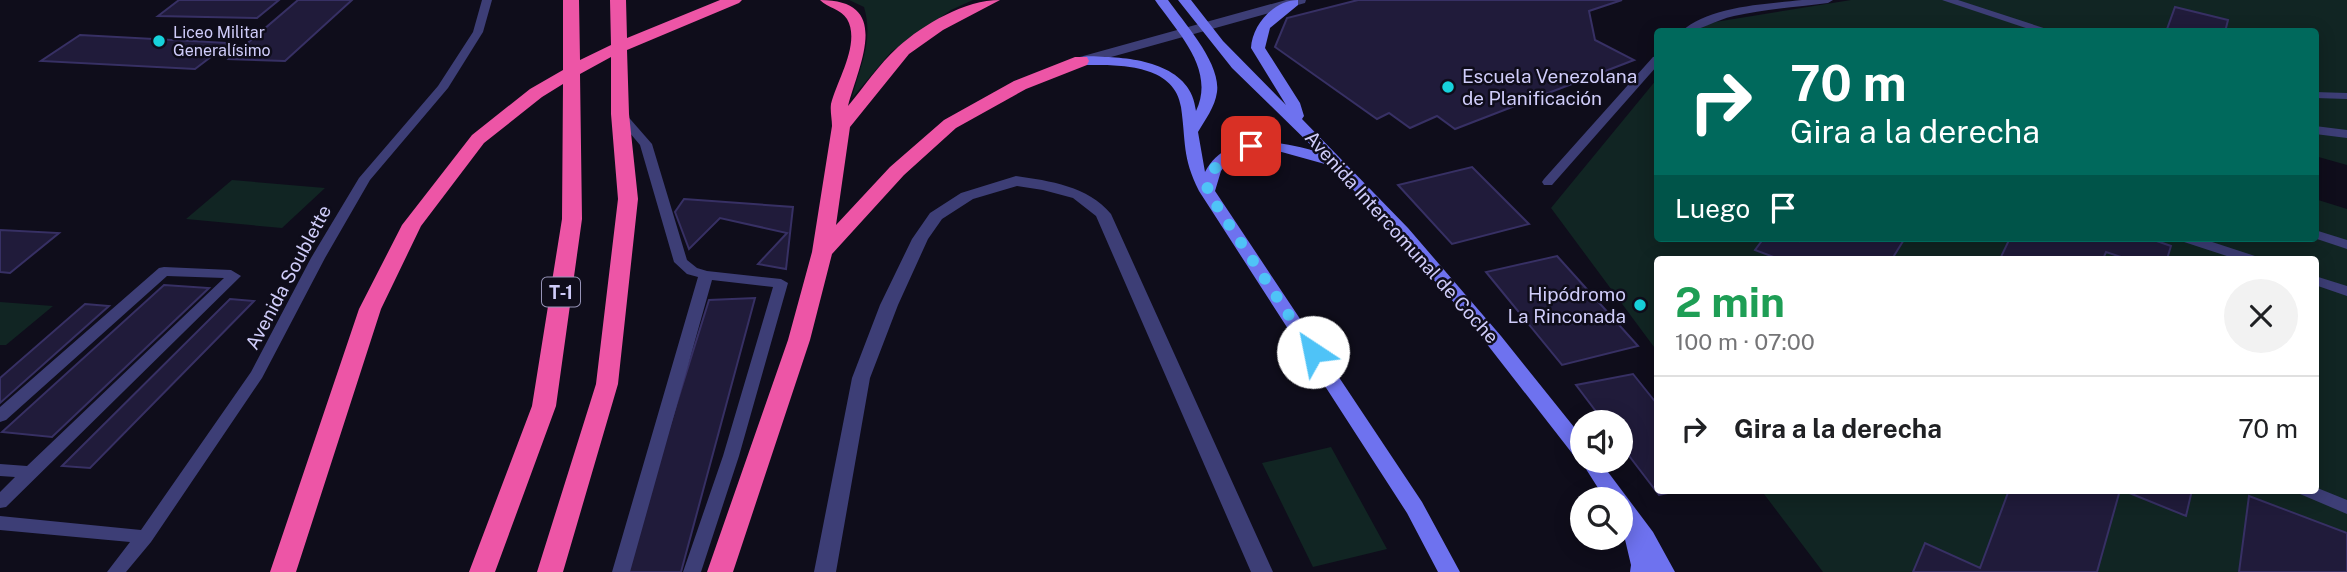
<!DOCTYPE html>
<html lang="es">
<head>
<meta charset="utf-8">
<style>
  :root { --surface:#fff; --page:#f2f2f2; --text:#202124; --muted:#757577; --line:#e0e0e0 }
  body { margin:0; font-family:"Public Sans",sans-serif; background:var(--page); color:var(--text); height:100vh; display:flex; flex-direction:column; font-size:26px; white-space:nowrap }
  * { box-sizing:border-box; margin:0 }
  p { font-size:23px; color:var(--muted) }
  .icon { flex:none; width:38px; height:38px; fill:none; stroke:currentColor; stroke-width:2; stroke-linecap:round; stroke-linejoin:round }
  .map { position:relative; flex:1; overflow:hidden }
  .drawer { position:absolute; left:1654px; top:256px; width:665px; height:238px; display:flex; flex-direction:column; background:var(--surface); border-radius:7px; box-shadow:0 4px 18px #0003 }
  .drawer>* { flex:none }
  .top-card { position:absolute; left:1654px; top:28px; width:665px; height:214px; border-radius:7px; box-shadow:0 4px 18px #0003; background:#00695c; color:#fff; overflow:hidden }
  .fabs { position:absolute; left:1570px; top:410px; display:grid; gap:14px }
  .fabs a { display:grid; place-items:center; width:63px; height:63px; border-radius:50%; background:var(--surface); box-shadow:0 4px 18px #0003; font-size:35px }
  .pin { position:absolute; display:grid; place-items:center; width:60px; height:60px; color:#fff; margin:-30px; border-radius:14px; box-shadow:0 4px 10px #0006 }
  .me { position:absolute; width:77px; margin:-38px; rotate:326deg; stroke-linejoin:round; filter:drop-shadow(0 0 5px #0008) }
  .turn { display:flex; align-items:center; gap:24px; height:147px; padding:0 21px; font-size:32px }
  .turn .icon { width:91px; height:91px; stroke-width:2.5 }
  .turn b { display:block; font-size:49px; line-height:60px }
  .then { display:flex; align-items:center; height:66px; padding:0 21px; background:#0003; gap:14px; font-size:26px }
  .round { display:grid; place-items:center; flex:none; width:74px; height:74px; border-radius:37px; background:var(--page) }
  .summary { display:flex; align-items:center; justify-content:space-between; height:119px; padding:0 21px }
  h1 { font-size:42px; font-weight:700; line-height:52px; color:#1e9e55 }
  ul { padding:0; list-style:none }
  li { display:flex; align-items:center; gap:21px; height:105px; padding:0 21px; border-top:2px solid var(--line) }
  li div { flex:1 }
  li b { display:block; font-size:26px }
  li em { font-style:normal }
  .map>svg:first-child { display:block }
  .green { fill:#112523 }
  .building { fill:#201b3a; stroke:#373064; stroke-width:2 }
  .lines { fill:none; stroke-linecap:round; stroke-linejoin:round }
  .service { fill:#3d3e76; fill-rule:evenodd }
  .minor { fill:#3d3e76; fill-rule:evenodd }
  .secondary { fill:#6e72ef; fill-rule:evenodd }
  .motorway { fill:#ed55a6; fill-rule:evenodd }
  .route { stroke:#4fc3f7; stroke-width:12; stroke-dasharray:0 21.6 }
  .poi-dot { fill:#17d2db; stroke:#0f0d1b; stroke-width:2.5 }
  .labels { text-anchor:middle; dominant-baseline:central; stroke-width:5; stroke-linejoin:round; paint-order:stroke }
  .far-poi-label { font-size:16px; fill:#d0cdfa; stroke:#0f0d1b; text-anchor:start }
  .shield { fill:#0f0d1b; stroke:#9693b7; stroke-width:2 }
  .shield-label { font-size:18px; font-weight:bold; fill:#d0cdfa }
  .poi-label { font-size:19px; fill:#d0cdfa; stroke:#0f0d1b; text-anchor:start }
  .street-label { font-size:19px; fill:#d0cdfa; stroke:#0f0d1b }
</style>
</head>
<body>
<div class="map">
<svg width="2347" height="572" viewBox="0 0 2347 572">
  <rect width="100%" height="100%" fill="#0f0d1b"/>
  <!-- green -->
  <path class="green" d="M849,0H973L951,10L891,52L852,98C860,65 874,41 864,7Z
    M1851,0H2347V165L2315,156V32H1697L1703,24Z
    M1657,79V238H2315V199L2347,209V572H1823L1761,490H2315V259H1657V351L1551,208Z
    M232,180L325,188L282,228L186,219Z
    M0,302L53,306L6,345H0Z
    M1331,447L1387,549L1313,567L1262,463Z"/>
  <!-- building -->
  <path class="building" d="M179,0H279L257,18L158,16Z
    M298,0H352L285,61L229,59Z
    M1358,0H1622L1589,11L1595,40L1634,60L1455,129L1437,116L1410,128L1389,113L1377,119L1275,47L1287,18Z
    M2175,7L2228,20L2225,32H2166Z
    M80,35L229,43L195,69L41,61Z
    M1472,167L1529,224L1452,244L1398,185Z
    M684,199L793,207L786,269L758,264L787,233L720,218L689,249L675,212Z
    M0,230L59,233L10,273L0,272Z
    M1764,238H1792L1799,241L1801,238H1905L1892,259H1779L1755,250Z
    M2010,238H2148L2171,246L2167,259H2127L2106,252L2103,259H2000Z
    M1557,256L1638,346L1562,365L1486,272Z
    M164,285L209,288L52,437L2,432Z
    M755,298L681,572H624L709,300Z
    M230,299L254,301L90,468L62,466Z
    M85,304L109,306L0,403V378Z
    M1633,374L1657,404V490H1682L1659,495L1620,444V422H1604L1576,385Z
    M2009,490H2120L2097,572H1913L1925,543L1980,568Z
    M2122,490H2192L2186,516Z
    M2249,496L2347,533V572H2239Z"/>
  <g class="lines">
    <!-- service -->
    <path class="service" d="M482,0H492L483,32L448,88L370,180L325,258L262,378L151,542L126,572H107L130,542L0,530V516L141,530L251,372L311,258L359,178L438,86L473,32Z
      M1802,0H1833L1828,3C1797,7 1765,9 1734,16C1715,20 1699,32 1681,32C1708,6 1766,4 1802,0Z
      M1942,0H1958L2056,32H2038Z
      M1657,56V66L1552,185H1544L1542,182L1544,179L1653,57Z
      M2315,92L2347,93V99L2315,98Z
      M620,110L624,112L652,144L687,260L697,268L707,271L781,279L788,283L739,456L701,572H683L723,456L773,287L712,280L630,572H612L698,277L687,274L674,262L640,145L614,114Z
      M2315,126L2347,130V138L2315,134Z
      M2315,230L2347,240V249L2314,238Z
      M2179,238H2200L2255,256L2257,259H2236L2181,241Z
      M164,267L231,270L241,276L6,507L0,508V492L15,477L0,476V464L27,466L224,278L167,276L6,420L0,422V407L159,268Z
      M2315,276L2347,286V296L2315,285Z
      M2315,487L2347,500V514L2300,494L2298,490H2315Z"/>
    <!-- minor -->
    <path class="minor" d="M1286,0H1306L1305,3L1086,64L1081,65L1074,61L1076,58Z
      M1016,176C1050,181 1088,186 1111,214L1273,572H1251L1096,216L1073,198L1043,190L1017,186L973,199L942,219L928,239L898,305L870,378L836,572H814L852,378L880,305L912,239L930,213L961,193Z"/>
    <!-- secondary -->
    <path class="secondary" d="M1155,0H1168C1184,23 1221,63 1217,92C1215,107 1205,120 1198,132L1205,172C1227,130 1280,141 1318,152L1232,68L1178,0H1191L1223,41L1286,105L1251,48C1252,25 1274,0 1298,0V5L1270,28L1265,48L1300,103L1304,116L1302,119L1408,228L1501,336L1582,437V460H1599L1653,532L1675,572H1630L1631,565L1623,531L1625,527L1620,521V499H1605L1579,458L1575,457L1458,307L1332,166L1278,151L1244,152L1230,159L1221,171L1215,191L1422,502L1460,572H1438L1407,513L1199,191C1182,157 1186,142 1181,107C1174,62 1115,65 1081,65L1074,61C1082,54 1095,57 1105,57C1141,58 1192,67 1196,111C1216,69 1177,32 1155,0Z"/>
    <!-- motorway -->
    <path class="motorway" d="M563,0H579L580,60L611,45L610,0H626L627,38L720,0H742L739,3L627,50L629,114L638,199L618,384L563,572H537L596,384L618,199L611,114V57L580,74L582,219L556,406L495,572H469L532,406L562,219L563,84L542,97L484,143L421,226L381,309L296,572H270L359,309L402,225L472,135L530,89L563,70Z
      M820,0C893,0 859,64 848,106C864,87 879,64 898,47C924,24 965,0 1000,0L943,30L909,54L850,127L836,225L890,167L944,120L1014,81L1075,57H1087L1089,61L1087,65L1026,89L956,128L904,175L832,254L810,340L733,572H707L788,340L812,252L832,126C832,119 830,111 831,104C837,80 861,43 847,19C841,9 828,8 820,0Z"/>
  </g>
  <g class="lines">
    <!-- route -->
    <path class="route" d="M1251,146C1225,153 1211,164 1207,191L1313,352"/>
  </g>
  <!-- markers -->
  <g class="poi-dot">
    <circle cx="159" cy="41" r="7"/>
    <circle cx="1448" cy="87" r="7"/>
    <circle cx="1640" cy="305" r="7"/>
  </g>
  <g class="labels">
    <!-- far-poi labels -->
    <g class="far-poi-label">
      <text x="173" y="32">Liceo Militar<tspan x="173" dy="18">Generalísimo</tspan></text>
    </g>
    <!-- shield labels -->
    <rect class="shield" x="542" y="277.5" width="38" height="29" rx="5"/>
    <g class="shield-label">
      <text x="561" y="292">T-1</text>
    </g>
    <!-- poi labels -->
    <g class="poi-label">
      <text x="1462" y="76">Escuela Venezolana<tspan x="1462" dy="22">de Planificación</tspan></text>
      <text x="1626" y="294" text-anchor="end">Hipódromo<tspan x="1626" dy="22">La Rinconada</tspan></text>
    </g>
    <!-- street labels -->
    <g class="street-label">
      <text transform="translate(1402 237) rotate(48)">Avenida Intercomunal de Coche</text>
      <text transform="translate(288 277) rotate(-62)">Avenida Soublette</text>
    </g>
  </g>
</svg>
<div class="fabs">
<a><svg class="icon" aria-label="sound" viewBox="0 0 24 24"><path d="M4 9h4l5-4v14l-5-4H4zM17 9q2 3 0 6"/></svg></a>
<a><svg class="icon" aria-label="search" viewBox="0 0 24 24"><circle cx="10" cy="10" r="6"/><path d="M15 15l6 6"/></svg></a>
</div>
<div class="pin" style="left:1251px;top:146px;background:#d93025"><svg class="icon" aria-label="arrive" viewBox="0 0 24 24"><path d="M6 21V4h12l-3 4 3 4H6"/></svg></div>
<svg class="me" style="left:1313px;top:352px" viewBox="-20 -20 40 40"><circle r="19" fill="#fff"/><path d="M0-13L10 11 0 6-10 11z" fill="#4fc3f7"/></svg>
<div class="top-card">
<div class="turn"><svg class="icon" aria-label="right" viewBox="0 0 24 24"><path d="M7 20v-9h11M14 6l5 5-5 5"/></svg><div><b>70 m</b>Gira a la derecha</div></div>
<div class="then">Luego<svg class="icon" aria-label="arrive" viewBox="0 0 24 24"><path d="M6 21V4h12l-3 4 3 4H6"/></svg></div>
</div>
<section class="drawer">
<div class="summary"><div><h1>2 min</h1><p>100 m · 07:00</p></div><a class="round"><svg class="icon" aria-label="close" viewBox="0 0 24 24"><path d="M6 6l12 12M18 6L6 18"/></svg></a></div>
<ul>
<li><svg class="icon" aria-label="right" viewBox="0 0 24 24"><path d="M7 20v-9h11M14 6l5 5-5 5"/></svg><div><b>Gira a la derecha</b></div><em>70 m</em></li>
</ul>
</section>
</div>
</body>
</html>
